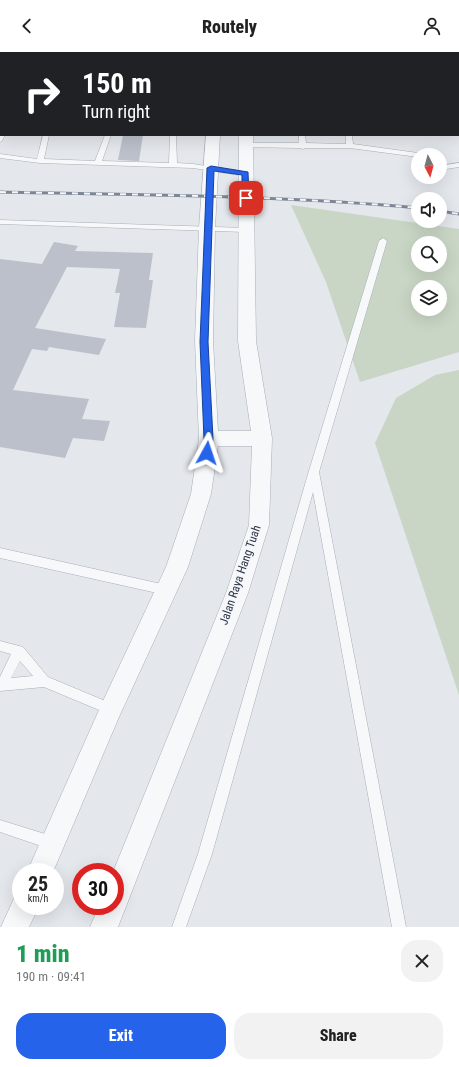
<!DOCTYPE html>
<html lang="en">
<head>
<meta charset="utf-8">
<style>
  :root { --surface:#fff; --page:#f2f2f2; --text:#222; --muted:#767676; --accent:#2563eb }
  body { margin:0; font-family:"Roboto Condensed",sans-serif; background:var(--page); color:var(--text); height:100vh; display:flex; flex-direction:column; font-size:15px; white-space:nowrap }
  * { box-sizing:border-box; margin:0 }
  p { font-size:13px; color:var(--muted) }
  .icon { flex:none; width:22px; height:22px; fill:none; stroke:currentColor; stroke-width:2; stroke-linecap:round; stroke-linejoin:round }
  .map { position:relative; height:875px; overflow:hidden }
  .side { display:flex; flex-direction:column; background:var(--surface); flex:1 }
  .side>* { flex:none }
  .banner { position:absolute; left:0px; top:0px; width:459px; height:84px; box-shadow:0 4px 16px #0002; background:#202124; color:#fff; overflow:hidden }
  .needle { width:26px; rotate:174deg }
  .controls { position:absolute; left:411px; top:96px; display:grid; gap:8px }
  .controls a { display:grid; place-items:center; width:36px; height:36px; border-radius:50%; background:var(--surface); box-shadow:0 4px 16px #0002; font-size:20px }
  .speed { position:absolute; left:12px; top:811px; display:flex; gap:8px; font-size:20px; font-weight:700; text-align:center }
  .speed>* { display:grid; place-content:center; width:52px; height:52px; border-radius:50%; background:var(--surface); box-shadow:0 4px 16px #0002; line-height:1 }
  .speed small { font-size:10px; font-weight:400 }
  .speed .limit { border:6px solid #d22; background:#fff; color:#111 }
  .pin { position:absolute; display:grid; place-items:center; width:34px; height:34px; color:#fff; margin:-17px; border-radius:8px; box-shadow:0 2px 6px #0006 }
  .me { position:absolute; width:44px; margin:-22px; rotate:5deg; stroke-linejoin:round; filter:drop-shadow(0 0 3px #0008) }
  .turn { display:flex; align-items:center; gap:14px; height:84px; padding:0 16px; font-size:18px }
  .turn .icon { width:52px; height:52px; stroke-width:2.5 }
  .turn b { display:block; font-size:28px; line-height:34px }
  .round { display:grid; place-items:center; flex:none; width:42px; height:42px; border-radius:16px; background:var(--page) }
  .overview { display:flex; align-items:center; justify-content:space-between; height:68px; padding:0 16px }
  h1 { font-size:24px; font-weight:800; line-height:30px; color:#1e9e55 }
  .primary-button { display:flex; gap:8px; margin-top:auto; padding:8px 16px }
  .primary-button a { flex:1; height:46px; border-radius:16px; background:var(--accent); color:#fff; font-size:16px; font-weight:800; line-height:46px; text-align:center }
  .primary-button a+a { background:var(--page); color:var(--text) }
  header { display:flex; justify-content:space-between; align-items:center; height:52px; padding:0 16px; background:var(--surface); font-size:18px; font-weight:800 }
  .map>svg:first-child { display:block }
  .green { fill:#c9d6c5; fill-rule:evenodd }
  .building { fill:#bbc0ca }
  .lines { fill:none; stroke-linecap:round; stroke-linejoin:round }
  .service-casing { stroke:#a9aeb7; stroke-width:1 }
  .minor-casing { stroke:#a9aeb7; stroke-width:1 }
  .service { fill:#f7f8fa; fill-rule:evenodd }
  .minor { fill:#f7f8fa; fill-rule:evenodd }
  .rail-casing { stroke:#7d8696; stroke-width:3 }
  .rail { stroke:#f4f6f9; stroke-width:2; stroke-dasharray:6; stroke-linecap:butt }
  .route { fill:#2563eb; stroke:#184099 }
  .labels { text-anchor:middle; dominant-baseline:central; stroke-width:3; stroke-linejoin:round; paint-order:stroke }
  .street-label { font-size:12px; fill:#2b3445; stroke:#f4f6f9 }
</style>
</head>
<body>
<header><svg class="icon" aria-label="back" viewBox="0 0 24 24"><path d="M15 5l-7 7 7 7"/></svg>Routely<svg class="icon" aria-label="person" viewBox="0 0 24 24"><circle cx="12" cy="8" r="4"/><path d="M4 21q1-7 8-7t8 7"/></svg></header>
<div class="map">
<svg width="459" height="875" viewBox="0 0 459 875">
  <rect width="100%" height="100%" fill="#e4e7ec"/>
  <!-- green -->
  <path class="green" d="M291,153L459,177V300L360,330L326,230ZM418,191H440V213H418ZM418,235H440V257H418Z
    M459,318V643L375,391L396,346L435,323Z"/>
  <!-- building -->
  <path class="building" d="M123,83H143L139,109L118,108Z
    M54,190L78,194L75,199L153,201L149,228H153L146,276L114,275L120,241H115L120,217L67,215L35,276L106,287L99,303L49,295L47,299L32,297L13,338L89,347L82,367L110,369L104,389L73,386L65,406L0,395V207L42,212Z"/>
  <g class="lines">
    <!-- service casing -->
    <g class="service-casing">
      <path id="service" d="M290,0H296L297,1H291Z
        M458,50H459V54H458Z
        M0,81L1,83H5L2,89L0,90Z
        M43,83H49L44,107L95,109L105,83H111L102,109L169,111L170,83H176L177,111L193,112L245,120L249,122L245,124L193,116L40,111L0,106V102L37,107Z
        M299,83H305L306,91L346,92V83H352L353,92L418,101L422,103H418V105L350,96H306L303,97L300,96L246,95L243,93L246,91H299Z
        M459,111V115L440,118V114Z
        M0,168L246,176L250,178L246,180L0,172Z
        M383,186L387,189L319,420L406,875H392L313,440L212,802L186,875H172L198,802L308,422L379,189Z
        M0,496L166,533L170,535L171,538L170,541L166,543L0,506Z
        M0,589L23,595L48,625L115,653L117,657L115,661L111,663L44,635L0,639V625L11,602L0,599ZM20,609L33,624L11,626Z
        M0,768L58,786L60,791L58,796L53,798L0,780Z"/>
    </g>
    <!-- minor casing -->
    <g class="minor-casing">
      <path id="minor" d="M0,0H12L1,1V4Z
        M243,0H255V1H243Z
        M206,83H220L215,176L213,289L218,379H251L238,289L239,83H253L256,289L272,386L269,473L248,541L118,875H90L99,854H115V820H113L226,541L249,473L252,394H218L211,442L188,515L119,665L53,820H27L103,649L166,515L191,442L199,387L195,289L199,176Z
        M21,842V854H39L29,875H1L15,844Z"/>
    </g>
    <!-- service -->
    <use href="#service" class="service"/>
    <!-- minor -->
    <use href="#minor" class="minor"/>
    <!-- rail casing -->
    <g class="rail-casing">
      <path id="rail" d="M0,140C139,143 279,143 418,156
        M440,159L459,162"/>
    </g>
    <!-- rail -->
    <use href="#rail" class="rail"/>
  </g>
  <!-- route -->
  <path class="route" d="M211,114L248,120L249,146L246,148L242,146V123L214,119L208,290L213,387L211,401L207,404L202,401L204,387L200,290L207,116Z"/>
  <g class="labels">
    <!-- street labels -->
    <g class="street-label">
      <text transform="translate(240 523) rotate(-71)">Jalan Raya Hang Tuah</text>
    </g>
  </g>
</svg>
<div class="controls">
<a><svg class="needle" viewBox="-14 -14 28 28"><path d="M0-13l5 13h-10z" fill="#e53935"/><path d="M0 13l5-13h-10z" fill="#767676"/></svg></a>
<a><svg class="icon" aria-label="sound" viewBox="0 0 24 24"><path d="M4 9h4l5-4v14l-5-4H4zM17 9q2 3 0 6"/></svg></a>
<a><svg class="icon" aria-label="search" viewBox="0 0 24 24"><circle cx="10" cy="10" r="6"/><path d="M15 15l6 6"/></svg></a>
<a><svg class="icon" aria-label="layers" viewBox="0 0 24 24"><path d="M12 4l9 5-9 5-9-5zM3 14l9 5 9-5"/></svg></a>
</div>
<div class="speed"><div>25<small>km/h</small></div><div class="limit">30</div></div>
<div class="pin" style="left:246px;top:146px;background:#d93025"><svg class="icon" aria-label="arrive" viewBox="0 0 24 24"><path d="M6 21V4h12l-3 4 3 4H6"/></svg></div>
<svg class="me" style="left:207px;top:401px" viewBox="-20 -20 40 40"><path d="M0-17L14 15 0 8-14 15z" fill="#2563eb" stroke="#fff" stroke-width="4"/></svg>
<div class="banner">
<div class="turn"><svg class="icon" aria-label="right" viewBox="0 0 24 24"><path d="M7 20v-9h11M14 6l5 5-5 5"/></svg><div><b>150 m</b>Turn right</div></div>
</div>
</div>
<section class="side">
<div class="overview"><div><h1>1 min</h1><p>190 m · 09:41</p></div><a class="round"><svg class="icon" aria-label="close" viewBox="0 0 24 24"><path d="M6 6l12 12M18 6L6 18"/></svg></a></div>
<div class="primary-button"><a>Exit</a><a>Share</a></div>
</section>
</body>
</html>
